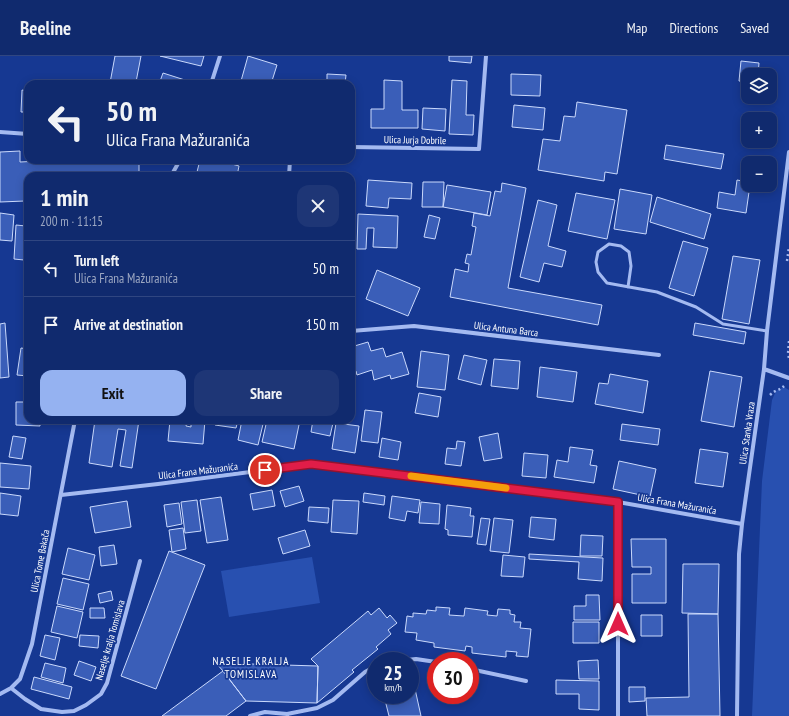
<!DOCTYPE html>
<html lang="en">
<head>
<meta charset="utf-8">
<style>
  :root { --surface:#102a6e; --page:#1e3676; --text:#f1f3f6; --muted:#9ca7c2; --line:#304681; --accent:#95b2f1 }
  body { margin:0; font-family:"PT Sans Narrow",sans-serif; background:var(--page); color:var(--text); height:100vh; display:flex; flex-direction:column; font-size:15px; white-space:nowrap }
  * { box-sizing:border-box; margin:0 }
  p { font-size:13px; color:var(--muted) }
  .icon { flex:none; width:22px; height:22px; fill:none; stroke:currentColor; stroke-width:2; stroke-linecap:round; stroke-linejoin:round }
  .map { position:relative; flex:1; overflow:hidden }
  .drawer { position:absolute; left:24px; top:116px; width:331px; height:252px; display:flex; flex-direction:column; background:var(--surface); border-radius:12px; box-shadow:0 2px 10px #0003,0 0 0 1px var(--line) }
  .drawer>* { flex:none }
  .banner { position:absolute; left:24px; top:24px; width:331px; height:84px; border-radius:12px; box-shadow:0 2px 10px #0003,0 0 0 1px var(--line); background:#102a6e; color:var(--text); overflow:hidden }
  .fabs { position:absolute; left:741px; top:12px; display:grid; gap:8px }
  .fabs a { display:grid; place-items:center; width:36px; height:36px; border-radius:8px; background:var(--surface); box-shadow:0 2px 10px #0003,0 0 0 1px var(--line); font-size:20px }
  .speed { position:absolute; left:367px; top:596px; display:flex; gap:8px; font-size:20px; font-weight:700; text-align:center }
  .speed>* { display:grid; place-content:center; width:52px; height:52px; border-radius:50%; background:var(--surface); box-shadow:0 2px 10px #0003,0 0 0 1px var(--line); line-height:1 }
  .speed small { font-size:10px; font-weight:400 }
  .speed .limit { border:6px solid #d22; background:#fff; color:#111 }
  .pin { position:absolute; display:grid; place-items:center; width:34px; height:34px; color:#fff; margin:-17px; border:2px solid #fff; border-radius:50%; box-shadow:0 1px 4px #0007 }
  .me { position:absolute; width:44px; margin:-22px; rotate:0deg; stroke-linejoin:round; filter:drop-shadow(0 0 3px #0008) }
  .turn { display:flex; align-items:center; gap:14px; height:84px; padding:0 16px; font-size:18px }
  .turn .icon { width:52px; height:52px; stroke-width:2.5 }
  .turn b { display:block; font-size:28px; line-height:34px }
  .round { display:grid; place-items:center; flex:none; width:42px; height:42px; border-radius:12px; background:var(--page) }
  .overview { display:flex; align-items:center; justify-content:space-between; height:68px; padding:0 16px }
  h1 { font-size:24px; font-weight:700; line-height:30px }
  .primary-button { display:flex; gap:8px; margin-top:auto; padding:8px 16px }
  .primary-button a { flex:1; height:46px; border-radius:12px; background:var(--accent); color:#111; font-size:16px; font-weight:700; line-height:46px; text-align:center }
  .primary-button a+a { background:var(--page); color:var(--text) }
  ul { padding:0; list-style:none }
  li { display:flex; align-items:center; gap:12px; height:56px; padding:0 16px; border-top:1px solid var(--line) }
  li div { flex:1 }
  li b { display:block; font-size:15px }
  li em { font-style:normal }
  header { display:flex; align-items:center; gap:24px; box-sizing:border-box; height:56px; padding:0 20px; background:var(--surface); border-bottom:1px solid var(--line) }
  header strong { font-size:19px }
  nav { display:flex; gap:22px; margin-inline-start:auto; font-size:14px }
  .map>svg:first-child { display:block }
  .green { fill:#2850b0 }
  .building { fill:#3a5eb8; stroke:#cad9fc }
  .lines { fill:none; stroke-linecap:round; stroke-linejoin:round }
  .path { stroke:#a4baf1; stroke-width:2.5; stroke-dasharray:2 3; stroke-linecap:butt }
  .lane { stroke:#a4baf1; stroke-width:3 }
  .street { stroke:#a4baf1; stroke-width:4 }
  .route-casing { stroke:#92132f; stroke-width:10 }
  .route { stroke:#e11d48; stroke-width:7 }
  .slow { stroke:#f59e0b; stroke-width:7 }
  .labels { text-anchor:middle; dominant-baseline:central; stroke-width:3.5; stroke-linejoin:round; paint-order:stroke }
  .street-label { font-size:10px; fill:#fff; stroke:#163892 }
  .neighbourhood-label { font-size:11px; letter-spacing:1px; fill:#fff; stroke:#163892 }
</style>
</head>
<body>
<header>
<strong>Beeline</strong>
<nav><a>Map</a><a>Directions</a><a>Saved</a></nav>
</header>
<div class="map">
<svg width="789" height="660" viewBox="0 0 789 660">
  <rect width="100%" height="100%" fill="#163892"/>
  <!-- green -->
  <path class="green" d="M784,331L789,334V660H752L762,425L772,344L776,335Z
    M312,501L320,547L229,561L221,515Z"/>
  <!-- building -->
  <path class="building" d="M115,0H141L136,26L141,28L110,27Z
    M160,0H204L201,10Z
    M248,0L277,9L271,28H253L241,25Z
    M449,0H472L471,7L449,5Z
    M741,5L759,7L758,19H748V26L739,25Z
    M163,17L188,25L187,28H159Z
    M327,18L346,19L345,28H327Z
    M511,18L541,19L540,40L511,39Z
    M384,24L402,25V54H418V72H371V53H384Z
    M452,24L467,25L466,59H474L473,79L449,78Z
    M22,34L28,35V56H21Z
    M577,46L627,54L617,118L605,116L604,125L538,114L543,83L560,85L564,60L575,61Z
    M514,49L545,52L543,74L512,71Z
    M423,52L446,53L445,75L422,73Z
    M666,89L724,98L721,113L664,103Z
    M20,95V106L60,104H139V120H28V131H24L25,145L0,146V96Z
    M200,104H217L239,110L237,120H209L197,116Z
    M368,124L412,127L411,143L389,142L388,152L366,150Z
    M737,124L748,126V129H750L746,157L717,152L719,136L735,139Z
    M423,126H444L443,151H422Z
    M502,127L526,132L508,232L602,249L598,269L450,241L455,213L468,216L469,208L465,207L467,198L471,199L476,171L472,170L474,157L490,160L495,135L501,136Z
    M447,129L491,136L487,159L443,151Z
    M620,133L652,139L646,178L614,173Z
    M576,137L615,144L607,183L568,175Z
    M657,141L711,158L704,183L650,166Z
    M538,144L557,149L548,190L566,195L562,211L544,207L539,226L520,221Z
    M0,157L14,159L12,185L0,184Z
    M358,158L398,160L397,192L373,191L374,172H367L366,193H357Z
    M429,159L440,162L435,183L424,181Z
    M16,169L26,170L24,204L14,203Z
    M683,185L708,192L694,240L669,232Z
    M733,200L760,204L749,268L722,263Z
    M24,206H28V227H24Z
    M377,214L420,232L408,260L366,243Z
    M5,267L9,321L0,322V268Z
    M695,267L746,276L744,288L693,279Z
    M368,286L371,295L383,292L386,301L402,296L409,318L391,323L390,319L374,324L372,314L357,319L356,315L351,316V291Z
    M21,292L28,293V320L17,319Z
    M421,295L449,299L445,334L417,331Z
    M464,299L487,304L481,329L458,323Z
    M494,303L520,305L518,333L491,330Z
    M540,311L577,316L573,346L537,341Z
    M710,315L742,321L734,371L701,365Z
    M610,318L648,325L643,357L595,348L599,327L608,328Z
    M419,337L441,341L438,361L415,357Z
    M16,346H28V364H40V370L16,369Z
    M365,354L382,356L378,387L361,385Z
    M95,364H139L132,412L120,410L126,374L118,373L112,411L89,407Z
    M170,364H187L186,370L191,371V364H205L203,388L168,385Z
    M216,364H238L236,372L215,369Z
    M242,364L253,366L254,364H264L258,389L238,384Z
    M267,364H300L294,393L262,386Z
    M313,364H319L333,367L330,380L311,376Z
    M336,367L359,370L355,397L332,393Z
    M622,368L660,373L658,389L620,384Z
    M498,377L502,402L484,405L479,381Z
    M13,380L26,382L22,403L9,401Z
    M382,382L401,386L398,404L379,401Z
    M457,385L465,386L461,410L445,408L447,392L456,393Z
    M570,391L593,394L590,409L597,410L594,427L554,421L557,404L568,406Z
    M700,393L728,397L723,431L695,427Z
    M524,397L548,399L546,422L522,420Z
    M619,405L656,413L650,441L613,433Z
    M0,407L31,410L29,433L0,431Z
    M299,430L304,445L285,451L280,435Z
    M272,434L275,450L253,454L250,438Z
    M0,437L21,440L18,460L0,458Z
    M364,437L385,440L384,449L363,446Z
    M392,440L420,444L418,457L407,455L405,465L389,462Z
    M221,441L228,484L207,487L200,444Z
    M197,444L201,475L185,477L181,446Z
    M333,444L359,445L357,478L331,476Z
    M127,445L131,471L95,477L90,451Z
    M421,446L440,448L439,468L419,467Z
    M179,447L182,468L167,471L164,449Z
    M447,449L471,452L470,460H474L472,481L448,479V474L445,473Z
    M309,451L329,452L328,467L308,465Z
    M531,461L556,463L554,484L529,481Z
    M481,462L490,463L486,489L477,488Z
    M494,462L513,464L509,497L490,495Z
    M183,472L186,493L172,496L169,474Z
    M305,474L310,490L283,498L278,482Z
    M581,479L603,480L602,500H580Z
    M631,483H666V547H632V518H651V511H632Z
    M114,489L117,508L101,510L99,491Z
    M68,492L95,499L89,524L62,518Z
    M169,495L205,509L156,633L121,620Z
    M529,498L603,502L602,525L578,523L579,506L529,503Z
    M503,499L525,501L523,521L501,520Z
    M683,508H719L718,558L682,557Z
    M63,522L89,528L83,554L57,548Z
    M111,535L113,544L100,547L98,538Z
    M586,539H599L600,564H574V550H586Z
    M57,550L83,556L77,582L51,576Z
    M436,551L450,552L449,559L464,560L465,552L488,555L487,559L497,560L498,553L510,554V558L515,559L514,566H521L520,572L531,573L528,601L516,600L517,596L506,595V601L472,597V591L466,590L465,595L434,591V587L416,584L417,577L405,576L407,560L413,561V557L426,558L427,554L436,555Z
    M90,552H104L105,562H90Z
    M379,552L387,562L390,559L397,567L388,574L391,578L376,591L378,593L352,614L354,616L317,647L318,610L311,603L368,555L371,559Z
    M688,558H718L720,660H647L646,642L689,641Z
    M641,559H662V580H641Z
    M573,566H599V587H573Z
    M45,579L60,582L55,604L40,600Z
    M80,579L99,580L98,592L79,590Z
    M598,604L599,623H579L578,605Z
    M79,605L96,611L91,625L74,619Z
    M45,607L66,612L63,627L41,621Z
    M216,607L318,610L317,647L246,645L223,615Z
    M223,615L246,645L226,660H162Z
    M34,621L72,631L69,643L31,633Z
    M556,624L599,625V654L579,653V638H556Z
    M629,631H645V645L629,646Z
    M415,633L421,660H389L384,640L389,639H410V634Z"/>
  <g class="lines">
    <!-- path -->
    <path class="path" d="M787,205L789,191
      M789,285L788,298L789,302
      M770,339C776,333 779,335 784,330"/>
    <!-- lane -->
    <path class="lane" d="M628,231L631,210L629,196L621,190L609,188L598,196L596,206L598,216L607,227L657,236L696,251L723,268L767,275"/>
    <!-- street -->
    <path class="street" d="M211,28L220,0
      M0,76L28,78
      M351,91L479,93L486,0
      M171,120L180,104
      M289,120L290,104
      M351,275L414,270L659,299
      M764,313L789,322
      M61,439L158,428L311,408L618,446L742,468
      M397,605L416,603L436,606
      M470,613L526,625
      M11,632L25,643L41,653L62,656L74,655L86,649L101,638L107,627L140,505
      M0,638L11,632L20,623L32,588L75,364
      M287,658L317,652L333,644L365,616L376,610
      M250,660L265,656L287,658V660
      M618,660V446
      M737,660L739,498L742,468L764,313L767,275L789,96"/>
  </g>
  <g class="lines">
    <!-- route casing -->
    <g class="route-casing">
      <path id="route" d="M265,414L311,408L618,446V568"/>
    </g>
    <!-- route -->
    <use href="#route" class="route"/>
    <!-- slow -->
    <path class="slow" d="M411,420L506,432"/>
  </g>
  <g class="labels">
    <!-- street labels -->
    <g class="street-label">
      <text transform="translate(415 84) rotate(1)">Ulica Jurja Dobrile</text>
      <text transform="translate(506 273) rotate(7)">Ulica Antuna Barca</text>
      <text transform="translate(747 377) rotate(-82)">Ulica Stanka Vraza</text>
      <text transform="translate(198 415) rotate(-7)">Ulica Frana Mažuranića</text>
      <text transform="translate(677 448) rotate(10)">Ulica Frana Mažuranića</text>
      <text transform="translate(40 505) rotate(-79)">Ulica Tome Bakača</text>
      <text transform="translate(110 584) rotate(-74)">Naselje kralja Tomislava</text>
    </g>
    <!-- neighbourhood labels -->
    <g class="neighbourhood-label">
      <text x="251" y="605">NASELJE KRALJA<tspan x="251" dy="13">TOMISLAVA</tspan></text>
    </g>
  </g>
</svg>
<div class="fabs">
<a><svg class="icon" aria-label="layers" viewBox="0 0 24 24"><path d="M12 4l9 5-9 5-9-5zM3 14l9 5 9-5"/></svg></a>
<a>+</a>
<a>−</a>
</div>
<div class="speed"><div>25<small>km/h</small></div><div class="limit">30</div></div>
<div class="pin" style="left:265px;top:414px;background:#d93025"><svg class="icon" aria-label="arrive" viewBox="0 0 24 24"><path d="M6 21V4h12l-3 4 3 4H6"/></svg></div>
<svg class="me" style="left:618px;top:568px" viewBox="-20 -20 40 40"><path d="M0-17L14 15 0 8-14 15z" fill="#e11d48" stroke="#fff" stroke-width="4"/></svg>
<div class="banner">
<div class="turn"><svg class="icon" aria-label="left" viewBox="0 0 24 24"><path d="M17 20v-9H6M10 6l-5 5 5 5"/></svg><div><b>50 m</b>Ulica Frana Mažuranića</div></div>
</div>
<section class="drawer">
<div class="overview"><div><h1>1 min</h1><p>200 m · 11:15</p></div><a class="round"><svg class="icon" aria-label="close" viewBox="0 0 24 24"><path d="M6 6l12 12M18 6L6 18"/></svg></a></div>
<ul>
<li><svg class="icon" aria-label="left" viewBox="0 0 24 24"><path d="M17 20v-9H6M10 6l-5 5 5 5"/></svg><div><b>Turn left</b><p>Ulica Frana Mažuranića</p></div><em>50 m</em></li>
<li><svg class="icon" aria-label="arrive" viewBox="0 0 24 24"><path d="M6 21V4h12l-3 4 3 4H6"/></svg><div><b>Arrive at destination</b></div><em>150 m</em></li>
</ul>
<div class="primary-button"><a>Exit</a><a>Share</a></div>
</section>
</div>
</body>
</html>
